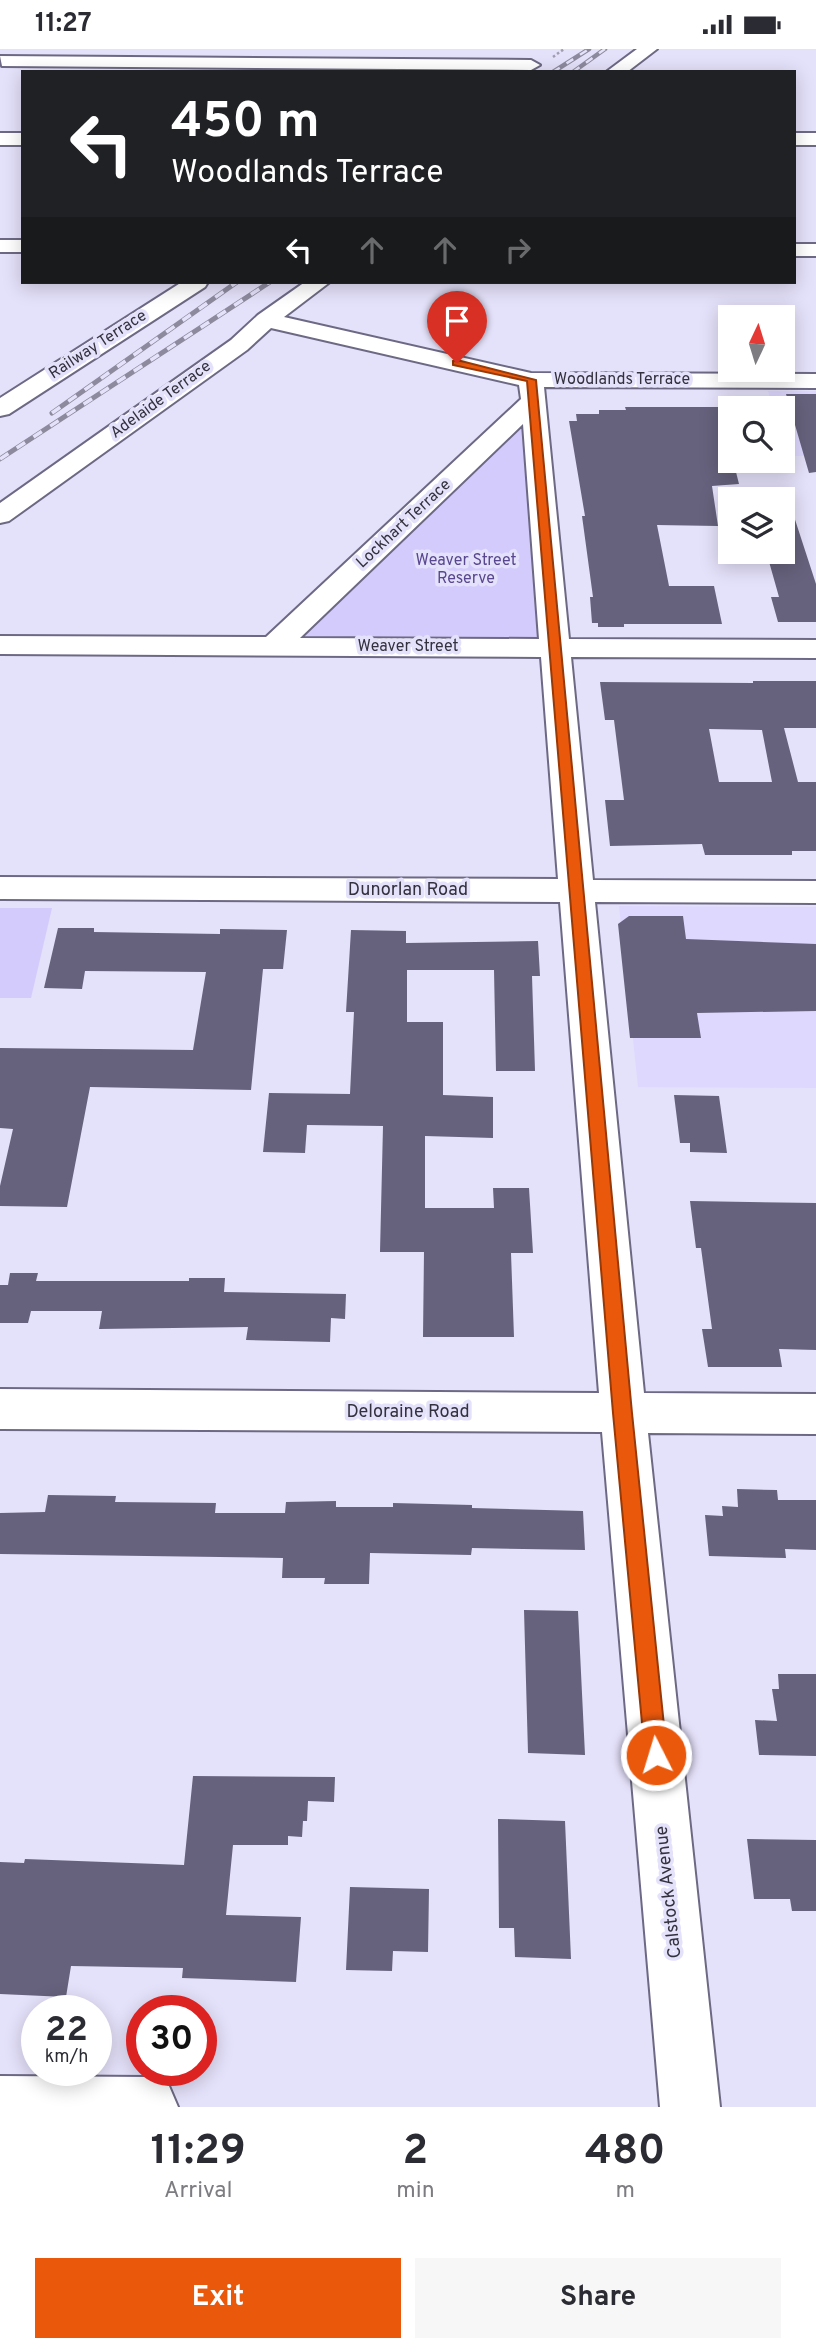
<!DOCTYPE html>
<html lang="en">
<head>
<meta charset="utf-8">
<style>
  :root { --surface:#fff; --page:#f7f7f7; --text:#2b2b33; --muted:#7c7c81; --accent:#ea580c }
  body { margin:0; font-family:Overpass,sans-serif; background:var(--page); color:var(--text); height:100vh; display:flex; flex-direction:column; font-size:26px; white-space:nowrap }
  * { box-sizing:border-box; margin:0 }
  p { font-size:23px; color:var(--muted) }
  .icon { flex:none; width:38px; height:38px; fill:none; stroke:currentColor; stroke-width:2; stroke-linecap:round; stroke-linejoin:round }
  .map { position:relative; height:2058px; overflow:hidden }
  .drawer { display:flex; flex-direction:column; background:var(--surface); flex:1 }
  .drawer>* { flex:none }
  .guide { position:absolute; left:21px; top:21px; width:775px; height:214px; border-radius:0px; box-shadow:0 4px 18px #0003; background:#202124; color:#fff; overflow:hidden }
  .needle { width:46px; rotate:4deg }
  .fabs { position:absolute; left:718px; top:256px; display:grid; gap:14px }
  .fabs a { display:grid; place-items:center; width:77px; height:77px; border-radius:0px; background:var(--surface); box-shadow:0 4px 18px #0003; font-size:35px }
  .speed { position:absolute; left:21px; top:1946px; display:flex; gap:14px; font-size:35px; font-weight:700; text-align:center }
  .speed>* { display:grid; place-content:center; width:91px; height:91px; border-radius:50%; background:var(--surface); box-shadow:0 4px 18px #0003; line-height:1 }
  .speed small { font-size:18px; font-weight:400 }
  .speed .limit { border:10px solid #d22; background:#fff; color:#111 }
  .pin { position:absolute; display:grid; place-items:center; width:60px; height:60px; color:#fff; margin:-72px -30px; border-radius:50% 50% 50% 0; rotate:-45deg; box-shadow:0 0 7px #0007 }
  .pin .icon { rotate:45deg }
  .me { position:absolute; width:77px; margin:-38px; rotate:355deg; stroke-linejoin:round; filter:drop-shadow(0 0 5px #0008) }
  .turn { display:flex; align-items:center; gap:24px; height:147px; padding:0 35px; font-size:32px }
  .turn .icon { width:91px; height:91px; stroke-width:2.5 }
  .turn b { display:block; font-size:49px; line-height:60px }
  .lanes { display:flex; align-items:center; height:66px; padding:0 35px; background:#0003; justify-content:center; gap:35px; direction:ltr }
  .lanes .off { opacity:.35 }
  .eta { display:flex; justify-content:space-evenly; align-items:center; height:119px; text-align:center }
  .eta b { font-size:42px; font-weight:700; line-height:49px }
  .cta { display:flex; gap:14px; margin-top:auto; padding:14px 35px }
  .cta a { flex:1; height:80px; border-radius:0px; background:var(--accent); color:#fff; font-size:28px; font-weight:700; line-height:80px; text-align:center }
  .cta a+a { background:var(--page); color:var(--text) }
  .status { display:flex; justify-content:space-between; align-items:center; height:49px; padding:0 35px; background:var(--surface); direction:ltr }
  .status svg { height:19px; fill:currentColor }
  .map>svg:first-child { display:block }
  .built { fill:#ded8ff }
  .green { fill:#d3cbfc }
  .building { fill:#66627d; fill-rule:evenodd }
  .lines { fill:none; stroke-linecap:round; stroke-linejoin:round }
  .minor-casing { stroke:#6d6984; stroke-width:4 }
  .path { stroke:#a09db1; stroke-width:2.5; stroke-dasharray:2.5 2.5; stroke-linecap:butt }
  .minor { fill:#fff; fill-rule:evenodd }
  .rail-far1-casing { stroke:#8d8a9d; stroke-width:4.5 }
  .rail-casing { stroke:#8d8a9d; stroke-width:5 }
  .rail-far1 { stroke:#e4e1fa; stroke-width:2.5; stroke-dasharray:8; stroke-linecap:butt }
  .rail { stroke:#e4e1fa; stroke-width:3.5; stroke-dasharray:10; stroke-linecap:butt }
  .route { fill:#ea580c; stroke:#983908; stroke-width:2 }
  .labels { text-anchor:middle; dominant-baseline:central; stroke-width:7; stroke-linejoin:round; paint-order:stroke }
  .far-street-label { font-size:16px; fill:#33313d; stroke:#e4e1fa }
  .far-park-label { font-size:16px; fill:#58478f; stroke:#e4e1fa }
  .street-label { font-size:18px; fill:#33313d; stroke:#e4e1fa }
</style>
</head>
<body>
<div class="status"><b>11:27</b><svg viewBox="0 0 49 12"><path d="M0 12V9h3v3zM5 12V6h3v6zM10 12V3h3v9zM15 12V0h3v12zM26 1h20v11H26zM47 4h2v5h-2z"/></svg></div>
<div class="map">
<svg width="816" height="2058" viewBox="0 0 816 2058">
  <rect width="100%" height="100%" fill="#e4e1fa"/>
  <!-- built -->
  <path class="built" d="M768,342H816V407H788L782,389V359H773Z
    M619,857L816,858V1039L638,1038Z"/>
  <!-- green -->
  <path class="green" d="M524,374L540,590L294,588Z
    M0,859H52L31,949H0Z"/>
  <!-- building -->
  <path class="building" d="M786,345H816V423L809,424Z
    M625,358H720L730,397V411H733L739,435L712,437L718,477L657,476L669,537H714L722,575H624V578H598V574H592L590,548H593L582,467H585L569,372H577L576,365H599V361H626Z
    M787,446L816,535V573H778L771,548H779L766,502H782V447Z
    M753,632H816V679H784L798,733H816V802H792V806H705L702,795L610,797L605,751H624L614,671H605L600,633L753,634ZM709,680L762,681L772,733H719Z
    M629,867H683L686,890L816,895V962L697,964L701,989H630L618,875Z
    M58,879H94V883L220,885V880L287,881L283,920H263L251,1041L90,1038L67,1158L0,1157V1137L13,1080L0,1079V999L193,1001L206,923L85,922L82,940L44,939Z
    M351,881L406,882V894L538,892L540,927H532L535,1022H496L494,921H407V973H443V1046L493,1048V1089L425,1087V1159H494L493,1139H529L533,1204H511L514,1288H423L424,1203H380L383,1077L307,1076L305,1104L263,1103L269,1044L350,1045L354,963H346Z
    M674,1046L719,1047L727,1104L690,1103V1094H680Z
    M690,1152L816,1154V1301L779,1300L782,1318H708L702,1280H712L701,1199H696Z
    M10,1224H38L36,1232H189V1229H225L224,1243L346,1245L345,1270L331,1269L330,1293L246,1291L248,1278L99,1280L102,1262H31L28,1274H0V1236H8Z
    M737,1440L777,1441L778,1451H816V1501L785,1500L786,1509L709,1507L705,1466L723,1467L722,1457L738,1458Z
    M48,1446L116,1447L115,1453L216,1454L215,1464H285L286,1453L336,1452V1458H393V1454L472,1456V1459L583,1462L585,1501L472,1499L471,1506L370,1504L369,1535H324L325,1529H282L283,1509L0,1505V1464L45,1463Z
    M524,1561L578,1562L585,1706L528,1704Z
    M778,1625H816V1707L759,1706L755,1671L777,1672L772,1640H779Z
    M193,1727L335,1728L334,1753L308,1752L307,1772H303L302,1788L288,1787V1796H233L226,1866L301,1868L296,1933L182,1929L183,1919L71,1917L66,1948L0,1945V1813L24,1814L25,1810L184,1816Z
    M498,1770L565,1772L571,1910L515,1908L514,1879H499Z
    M747,1790L816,1791V1862H792L790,1850H754Z
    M350,1838L429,1840L428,1903L393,1902L392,1922L346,1921Z"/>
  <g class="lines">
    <!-- minor casing -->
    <g class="minor-casing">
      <path id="minor" d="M637,0H657L627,23H606Z
        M0,7L531,11L540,16L531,21L2,17Z
        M0,84H23V96H0Z
        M794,84H816V96H794Z
        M0,191H23V203H0Z
        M794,195H816V207H794Z
        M182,233H208L205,238L9,365L0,367V349Z
        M305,233H330L284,268L531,324L816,325V339L544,338L569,590L816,591V609L571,608L593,831L816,832V854L595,853L644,1344L816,1345V1385L648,1384L720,2058H660L602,1383L0,1380V1340L599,1344L560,853L0,850V828L558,830L541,608L0,605V587L266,588L521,350L519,336L271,279L247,301L9,472L0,474V454L231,291L258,266ZM523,375L539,590L300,589Z
        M0,2027L148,2028L169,2037L178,2058H0Z"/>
    </g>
    <!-- path -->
    <path class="path" d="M553,8L564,0"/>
    <!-- minor -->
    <use href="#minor" class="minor"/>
    <!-- rail-far1 casing -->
    <g class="rail-far1-casing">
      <path id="rail-far1" d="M553,23L589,0
        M573,23L605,0
        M234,235L237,233
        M267,235L270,233"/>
    </g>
    <!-- rail casing -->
    <g class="rail-casing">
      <path id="rail" d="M52,364L237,233
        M0,410L270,233"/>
    </g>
    <!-- rail-far1 -->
    <use href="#rail-far1" class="rail-far1"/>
    <!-- rail -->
    <use href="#rail" class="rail"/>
  </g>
  <!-- route -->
  <path class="route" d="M457,311L536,331L632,1364L667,1706L664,1713L656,1716L648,1713L645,1706L613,1364L527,332L453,316V312Z"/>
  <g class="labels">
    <!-- far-street labels -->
    <g class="far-street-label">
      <text transform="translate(98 296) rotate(-33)">Railway Terrace</text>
      <text x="622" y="331">Woodlands Terrace</text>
      <text transform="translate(161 351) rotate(-36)">Adelaide Terrace</text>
      <text transform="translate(404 475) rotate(-43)">Lockhart Terrace</text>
      <text x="408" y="598">Weaver Street</text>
    </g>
    <!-- far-park labels -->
    <g class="far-park-label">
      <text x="466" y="512">Weaver Street<tspan x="466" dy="18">Reserve</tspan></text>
    </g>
    <!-- street labels -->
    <g class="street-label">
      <text x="408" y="841">Dunorlan Road</text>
      <text x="408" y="1363">Deloraine Road</text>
      <text transform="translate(669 1843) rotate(-96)">Calstock Avenue</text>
    </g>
  </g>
</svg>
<div class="fabs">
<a><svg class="needle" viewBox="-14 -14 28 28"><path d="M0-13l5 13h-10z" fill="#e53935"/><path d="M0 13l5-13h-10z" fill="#7c7c81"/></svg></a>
<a><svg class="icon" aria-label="search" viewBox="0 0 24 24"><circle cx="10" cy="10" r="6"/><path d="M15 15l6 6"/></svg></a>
<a><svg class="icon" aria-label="layers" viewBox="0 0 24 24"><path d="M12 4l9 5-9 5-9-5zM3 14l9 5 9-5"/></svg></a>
</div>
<div class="speed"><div>22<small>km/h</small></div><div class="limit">30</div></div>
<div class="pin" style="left:457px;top:314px;background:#d93025"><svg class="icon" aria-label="arrive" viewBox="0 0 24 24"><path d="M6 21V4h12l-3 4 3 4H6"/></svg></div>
<svg class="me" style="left:656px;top:1706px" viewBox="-20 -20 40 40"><circle r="17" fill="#ea580c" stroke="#fff" stroke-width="3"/><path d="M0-11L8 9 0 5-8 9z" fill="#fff"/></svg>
<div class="guide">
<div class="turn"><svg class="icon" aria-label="left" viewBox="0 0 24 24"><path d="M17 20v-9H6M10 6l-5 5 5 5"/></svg><div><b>450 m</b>Woodlands Terrace</div></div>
<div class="lanes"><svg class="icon" aria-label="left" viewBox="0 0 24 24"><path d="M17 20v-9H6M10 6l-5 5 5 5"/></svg><svg class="icon off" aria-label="ahead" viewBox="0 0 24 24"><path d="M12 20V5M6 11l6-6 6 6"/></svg><svg class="icon off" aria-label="ahead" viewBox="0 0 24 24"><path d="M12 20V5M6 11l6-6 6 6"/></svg><svg class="icon off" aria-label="right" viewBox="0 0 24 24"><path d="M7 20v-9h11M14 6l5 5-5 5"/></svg></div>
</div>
</div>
<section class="drawer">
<div class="eta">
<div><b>11:29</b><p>Arrival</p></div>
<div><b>2</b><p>min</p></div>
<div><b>480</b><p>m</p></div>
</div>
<div class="cta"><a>Exit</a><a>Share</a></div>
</section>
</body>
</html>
